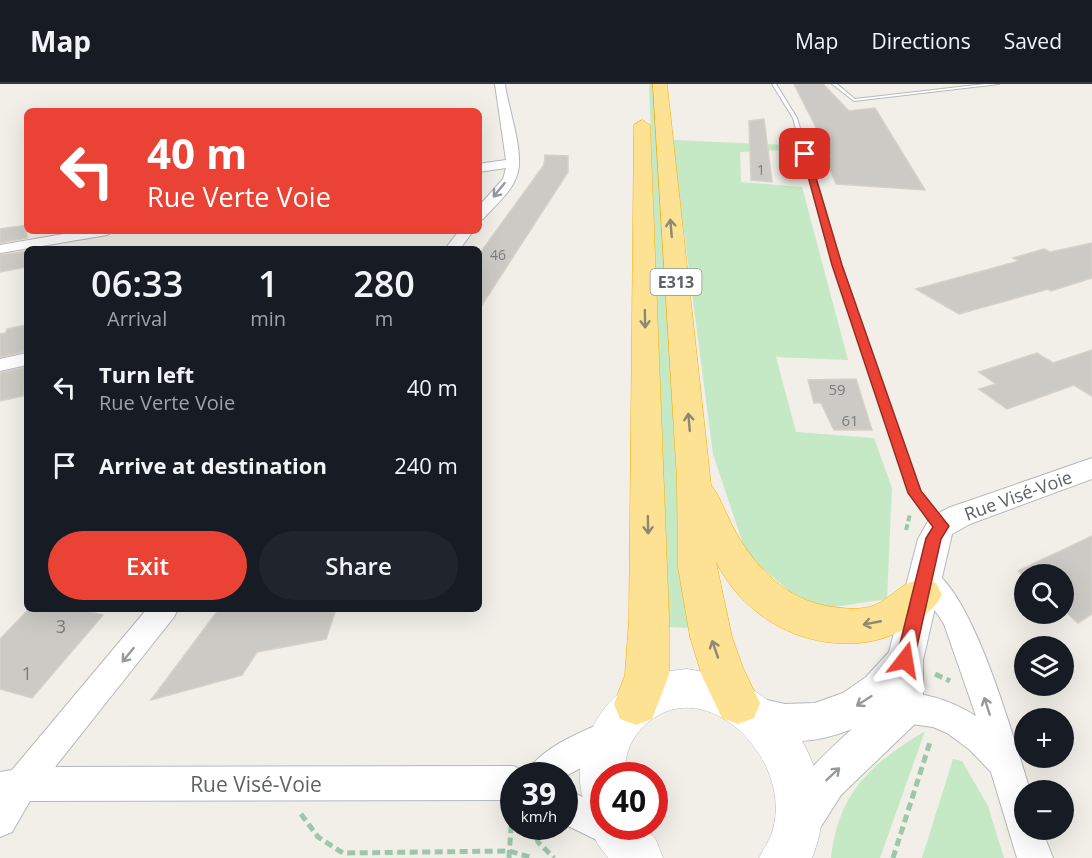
<!DOCTYPE html>
<html lang="en">
<head>
<meta charset="utf-8">
<style>
  :root { --surface:#171b24; --page:#20242c; --text:#f1f3f6; --muted:#9ea1a6; --line:#363941; --accent:#ea4335 }
  body { margin:0; font-family:"Open Sans",sans-serif; background:var(--page); color:var(--text); height:100vh; display:flex; flex-direction:column; font-size:22px; white-space:nowrap }
  * { box-sizing:border-box; margin:0 }
  p { font-size:20px; color:var(--muted) }
  .icon { flex:none; width:33px; height:33px; fill:none; stroke:currentColor; stroke-width:2; stroke-linecap:round; stroke-linejoin:round }
  .map { position:relative; flex:1; overflow:hidden }
  .sheet { position:absolute; left:24px; top:162px; width:458px; height:366px; display:flex; flex-direction:column; background:var(--surface); border-radius:9px; box-shadow:0 6px 24px #0002 }
  .sheet>* { flex:none }
  .guide { position:absolute; left:24px; top:24px; width:458px; height:126px; border-radius:9px; box-shadow:0 6px 24px #0002; background:#ea4335; color:#fff; overflow:hidden }
  .buttons { position:absolute; left:1014px; top:480px; display:grid; gap:12px }
  .buttons a { display:grid; place-items:center; width:60px; height:60px; border-radius:50%; background:var(--surface); box-shadow:0 6px 24px #0002; font-size:30px }
  .speed { position:absolute; left:500px; top:678px; display:flex; gap:12px; font-size:30px; font-weight:700; text-align:center }
  .speed>* { display:grid; place-content:center; width:78px; height:78px; border-radius:50%; background:var(--surface); box-shadow:0 6px 24px #0002; line-height:1 }
  .speed small { font-size:15px; font-weight:400 }
  .speed .limit { border:9px solid #d22; background:#fff; color:#111 }
  .pin { position:absolute; display:grid; place-items:center; width:51px; height:51px; color:#fff; margin:-26px; border-radius:12px; box-shadow:0 3px 9px #0006 }
  .me { position:absolute; width:66px; margin:-33px; rotate:14deg; stroke-linejoin:round; filter:drop-shadow(0 0 4px #0008) }
  .turn { display:flex; align-items:center; gap:21px; height:126px; padding:0 24px; font-size:27px }
  .turn .icon { width:78px; height:78px; stroke-width:2.5 }
  .turn b { display:block; font-size:42px; line-height:51px }
  .eta { display:flex; justify-content:space-evenly; align-items:center; height:102px; text-align:center }
  .eta b { font-size:36px; font-weight:600; line-height:42px }
  .button { display:flex; gap:12px; margin-top:auto; padding:12px 24px }
  .button a { flex:1; height:69px; border-radius:36px; background:var(--accent); color:#fff; font-size:24px; font-weight:600; line-height:69px; text-align:center }
  .button a+a { background:var(--page); color:var(--text) }
  ul { padding:0; list-style:none }
  li { display:flex; align-items:center; gap:18px; height:78px; padding:0 24px }
  li div { flex:1 }
  li b { display:block; font-size:22px }
  li em { font-style:normal }
  header { display:flex; align-items:center; gap:36px; box-sizing:border-box; height:84px; padding:0 30px; background:var(--surface); border-bottom:2px solid var(--line) }
  header strong { font-size:28px }
  nav { display:flex; gap:33px; margin-inline-start:auto; font-size:21px }
  .map>svg:first-child { display:block }
  .green { fill:#c5e8c5 }
  .building { fill:#cccac5; stroke:#d6d1c6; stroke-width:1.5 }
  .lines { fill:none; stroke-linecap:round; stroke-linejoin:round }
  .service-casing { stroke:#b5b8bc; stroke-width:2 }
  .minor-casing { stroke:#b5b8bc; stroke-width:2 }
  .tertiary-casing { stroke:#b5b8bc; stroke-width:2 }
  .secondary-casing { stroke:#b6babf; stroke-width:1 }
  .motorway-casing { stroke:#f9ab00; stroke-width:1 }
  .path-far1 { stroke:#9cc7a9; stroke-width:4; stroke-dasharray:6 3; stroke-linecap:butt }
  .path { stroke:#9cc7a9; stroke-width:5; stroke-dasharray:8 4.5; stroke-linecap:butt }
  .service { fill:#fff; fill-rule:evenodd }
  .minor { fill:#fff; fill-rule:evenodd }
  .tertiary { fill:#fff; fill-rule:evenodd }
  .secondary { fill:#fff; fill-rule:evenodd }
  .motorway { fill:#fde293; fill-rule:evenodd }
  .oneway { stroke:#979a9d }
  .oneway2 { stroke:#8e8975 }
  .route { fill:#ea4335; stroke:#982c22; stroke-width:1.5 }
  .labels { text-anchor:middle; dominant-baseline:central; stroke-width:4.5; stroke-linejoin:round; paint-order:stroke }
  .far-number-label { font-size:14px; fill:#7a7d7f }
  .number-label { font-size:15px; fill:#7a7d7f }
  .shield { fill:#fff; stroke:#8f9295; stroke-width:1.5 }
  .shield-label { font-size:16px; font-weight:bold; fill:#5f6368 }
  .street-label { font-size:18px; fill:#5f6368; stroke:#fff }
  .near-number-label { font-size:18px; fill:#7a7d7f }
  .near-street-label { font-size:21px; fill:#5f6368; stroke:#fff }
</style>
</head>
<body>
<header>
<strong>Map</strong>
<nav><a>Map</a><a>Directions</a><a>Saved</a></nav>
</header>
<div class="map">
<svg width="1092" height="774" viewBox="0 0 1092 774">
  <rect width="100%" height="100%" fill="#f1efe8"/>
  <!-- green -->
  <path class="green" d="M649,0H654L688,544L669,543Z
    M672,56L788,61L787,66L740,68L741,98L802,103L848,276L776,273L796,348L874,354L892,404L887,515L813,526L747,472L713,370Z
    M925,647L880,774H831C839,707 870,681 925,647Z
    M953,675L962,677L988,722L1004,774H922Z"/>
  <!-- building -->
  <path class="building" d="M794,0H823L849,27L875,24L925,106L836,100L825,73H831Z
    M764,35L772,98L751,96L749,37Z
    M545,71L568,72V88L478,227V172L544,81Z
    M27,141V154L0,159V145Z
    M1092,159V194L1051,207L1048,205L959,230L916,205L1019,177L1013,174L1044,165L1050,168Z
    M27,167V183L0,188V171Z
    M27,241V267L0,273V250L6,249L7,245Z
    M1092,266V312L1074,301L1007,325L979,305L996,300L979,288L1037,269L1053,279Z
    M27,283L23,312L0,317V289Z
    M856,295L872,346H834L821,319H814L808,296Z
    M1092,452V530L1078,539L1064,526V490H1024V493L1018,487Z
    M29,525H78L103,531L32,614L0,605V555Z
    M219,525H336L326,555L257,568L242,591L151,616Z"/>
  <g class="lines">
    <!-- service casing -->
    <g class="service-casing">
      <path id="service" d="M772,0H776L797,34L841,181L920,408L945,439L947,442L945,445H937L910,409L833,181L793,34Z
        M832,0H837L855,15L985,0H999L854,17Z"/>
    </g>
    <!-- minor casing -->
    <g class="minor-casing">
      <path id="minor" d="M495,0H505C508,25 525,69 517,91C512,108 494,122 483,135L478,136V123L503,95L506,84L478,88V80L506,76Z
        M81,147H114L107,151L0,169V161Z
        M459,147H473L460,165H445Z
        M27,269V281L0,287V275Z
        M926,483C972,499 1015,660 1030,706H1024V746H1042L1053,774H1017L991,688L970,666L947,649L933,643L904,639L893,634L889,624L893,614C919,603 953,618 976,632L944,540L913,494L917,486Z
        M147,525H178L174,533L55,683L513,682L525,687L526,691C537,665 583,647 609,636L620,641L625,652L620,663L564,693L513,692V716L30,717L12,748L0,753V688L12,686Z
        M564,704L603,723V742H620L615,754L603,759L564,740Z"/>
    </g>
    <!-- tertiary casing -->
    <g class="tertiary-casing">
      <path id="tertiary" d="M1092,374V395L970,440L952,450L923,576V624L918,637L841,711L815,752L800,759L785,752L778,737C796,695 820,674 852,645C814,660 782,662 743,646L737,633L743,620L757,614L785,620L815,619L843,609L866,593L889,568L918,455L930,434L948,424Z"/>
    </g>
    <!-- secondary casing -->
    <g class="secondary-casing">
      <path id="secondary" d="M687,585C749,594 790,621 813,680C825,712 825,742 812,774H759C763,765 771,755 773,745C793,672 700,582 641,645C629,658 624,674 625,692H603V742H645L656,756L663,774H608L597,759L590,742L596,727L586,724C577,700 578,680 587,656C606,609 637,589 687,585Z"/>
    </g>
    <!-- motorway casing -->
    <g class="motorway-casing">
      <path id="motorway" d="M653,0H667L711,401C720,412 725,428 732,441C753,482 787,518 834,523C847,525 864,526 875,521C900,509 906,489 936,499L942,511C935,525 922,533 909,542C864,572 797,561 757,528C740,515 726,497 716,478L732,553L743,584L760,619L754,634L738,640L722,634L702,592L690,553L678,483L677,396Z
        M642,36L650,41L669,535V591L652,635L636,641L620,635L614,620L625,591L629,535L634,41Z"/>
    </g>
    <!-- path-far1 -->
    <path class="path-far1" d="M906,446L910,430"/>
    <!-- path -->
    <path class="path" d="M935,590L950,597
      M301,730L318,753L343,769L509,767L533,774
      M533,742L538,758L554,774
      M509,774L512,728
      M893,774L931,655"/>
    <!-- service -->
    <use href="#service" class="service"/>
    <!-- minor -->
    <use href="#minor" class="minor"/>
    <!-- tertiary -->
    <use href="#tertiary" class="tertiary"/>
    <!-- secondary -->
    <use href="#secondary" class="secondary"/>
    <!-- motorway -->
    <use href="#motorway" class="motorway"/>
  </g>
  <!-- one-way arrows -->
  <defs><path id="oneway-shaft" d="M-6 0H5M1.5-3L5.5 0L1.5 3" fill="none" stroke-width="1.6" stroke-linecap="round" stroke-linejoin="round" transform="scale(1.5)"/></defs>
  <g class="oneway">
    <use href="#oneway-shaft" transform="translate(499 106) rotate(129)"/>
    <use href="#oneway-shaft" transform="translate(128 571) rotate(129)"/>
    <use href="#oneway-shaft" transform="translate(864 617) rotate(147)"/>
    <use href="#oneway-shaft" transform="translate(987 622) rotate(-108)"/>
    <use href="#oneway-shaft" transform="translate(833 690) rotate(-43)"/>
  </g>
  <g class="oneway2">
    <use href="#oneway-shaft" transform="translate(671 144) rotate(-95)"/>
    <use href="#oneway-shaft" transform="translate(645 235) rotate(89)"/>
    <use href="#oneway-shaft" transform="translate(689 338) rotate(-95)"/>
    <use href="#oneway-shaft" transform="translate(648 441) rotate(89)"/>
    <use href="#oneway-shaft" transform="translate(872 539) rotate(169)"/>
    <use href="#oneway-shaft" transform="translate(715 565) rotate(-109)"/>
  </g>
  <!-- route -->
  <path class="route" d="M805,68L809,70L842,181L921,407L949,442L941,455L914,576L911,582L905,584L899,582L896,576L926,454L933,443L908,409L832,181L802,70Z"/>
  <g class="labels">
    <!-- far-number labels -->
    <g class="far-number-label">
      <text x="761" y="85">1</text>
      <text x="498" y="170">46</text>
    </g>
    <!-- number labels -->
    <g class="number-label">
      <text x="837" y="305">59</text>
      <text x="850" y="336">61</text>
    </g>
    <!-- shield labels -->
    <rect class="shield" x="650.5" y="185" width="51" height="26" rx="4.5"/>
    <g class="shield-label">
      <text x="676" y="198">E313</text>
    </g>
    <!-- street labels -->
    <g class="street-label">
      <text transform="translate(1018 411) rotate(-20)">Rue Visé-Voie</text>
    </g>
    <!-- near-number labels -->
    <g class="near-number-label">
      <text x="61" y="542">3</text>
      <text x="27" y="589">1</text>
    </g>
    <!-- near-street labels -->
    <g class="near-street-label">
      <text x="256" y="700">Rue Visé-Voie</text>
    </g>
  </g>
</svg>
<div class="buttons">
<a><svg class="icon" aria-label="search" viewBox="0 0 24 24"><circle cx="10" cy="10" r="6"/><path d="M15 15l6 6"/></svg></a>
<a><svg class="icon" aria-label="layers" viewBox="0 0 24 24"><path d="M12 4l9 5-9 5-9-5zM3 14l9 5 9-5"/></svg></a>
<a>+</a>
<a>−</a>
</div>
<div class="speed"><div>39<small>km/h</small></div><div class="limit">40</div></div>
<div class="pin" style="left:805px;top:70px;background:#d93025"><svg class="icon" aria-label="arrive" viewBox="0 0 24 24"><path d="M6 21V4h12l-3 4 3 4H6"/></svg></div>
<svg class="me" style="left:905px;top:576px" viewBox="-20 -20 40 40"><path d="M0-17L14 15 0 8-14 15z" fill="#ea4335" stroke="#fff" stroke-width="4"/></svg>
<div class="guide">
<div class="turn"><svg class="icon" aria-label="left" viewBox="0 0 24 24"><path d="M17 20v-9H6M10 6l-5 5 5 5"/></svg><div><b>40 m</b>Rue Verte Voie</div></div>
</div>
<section class="sheet">
<div class="eta">
<div><b>06:33</b><p>Arrival</p></div>
<div><b>1</b><p>min</p></div>
<div><b>280</b><p>m</p></div>
</div>
<ul>
<li><svg class="icon" aria-label="left" viewBox="0 0 24 24"><path d="M17 20v-9H6M10 6l-5 5 5 5"/></svg><div><b>Turn left</b><p>Rue Verte Voie</p></div><em>40 m</em></li>
<li><svg class="icon" aria-label="arrive" viewBox="0 0 24 24"><path d="M6 21V4h12l-3 4 3 4H6"/></svg><div><b>Arrive at destination</b></div><em>240 m</em></li>
</ul>
<div class="button"><a>Exit</a><a>Share</a></div>
</section>
</div>
</body>
</html>
